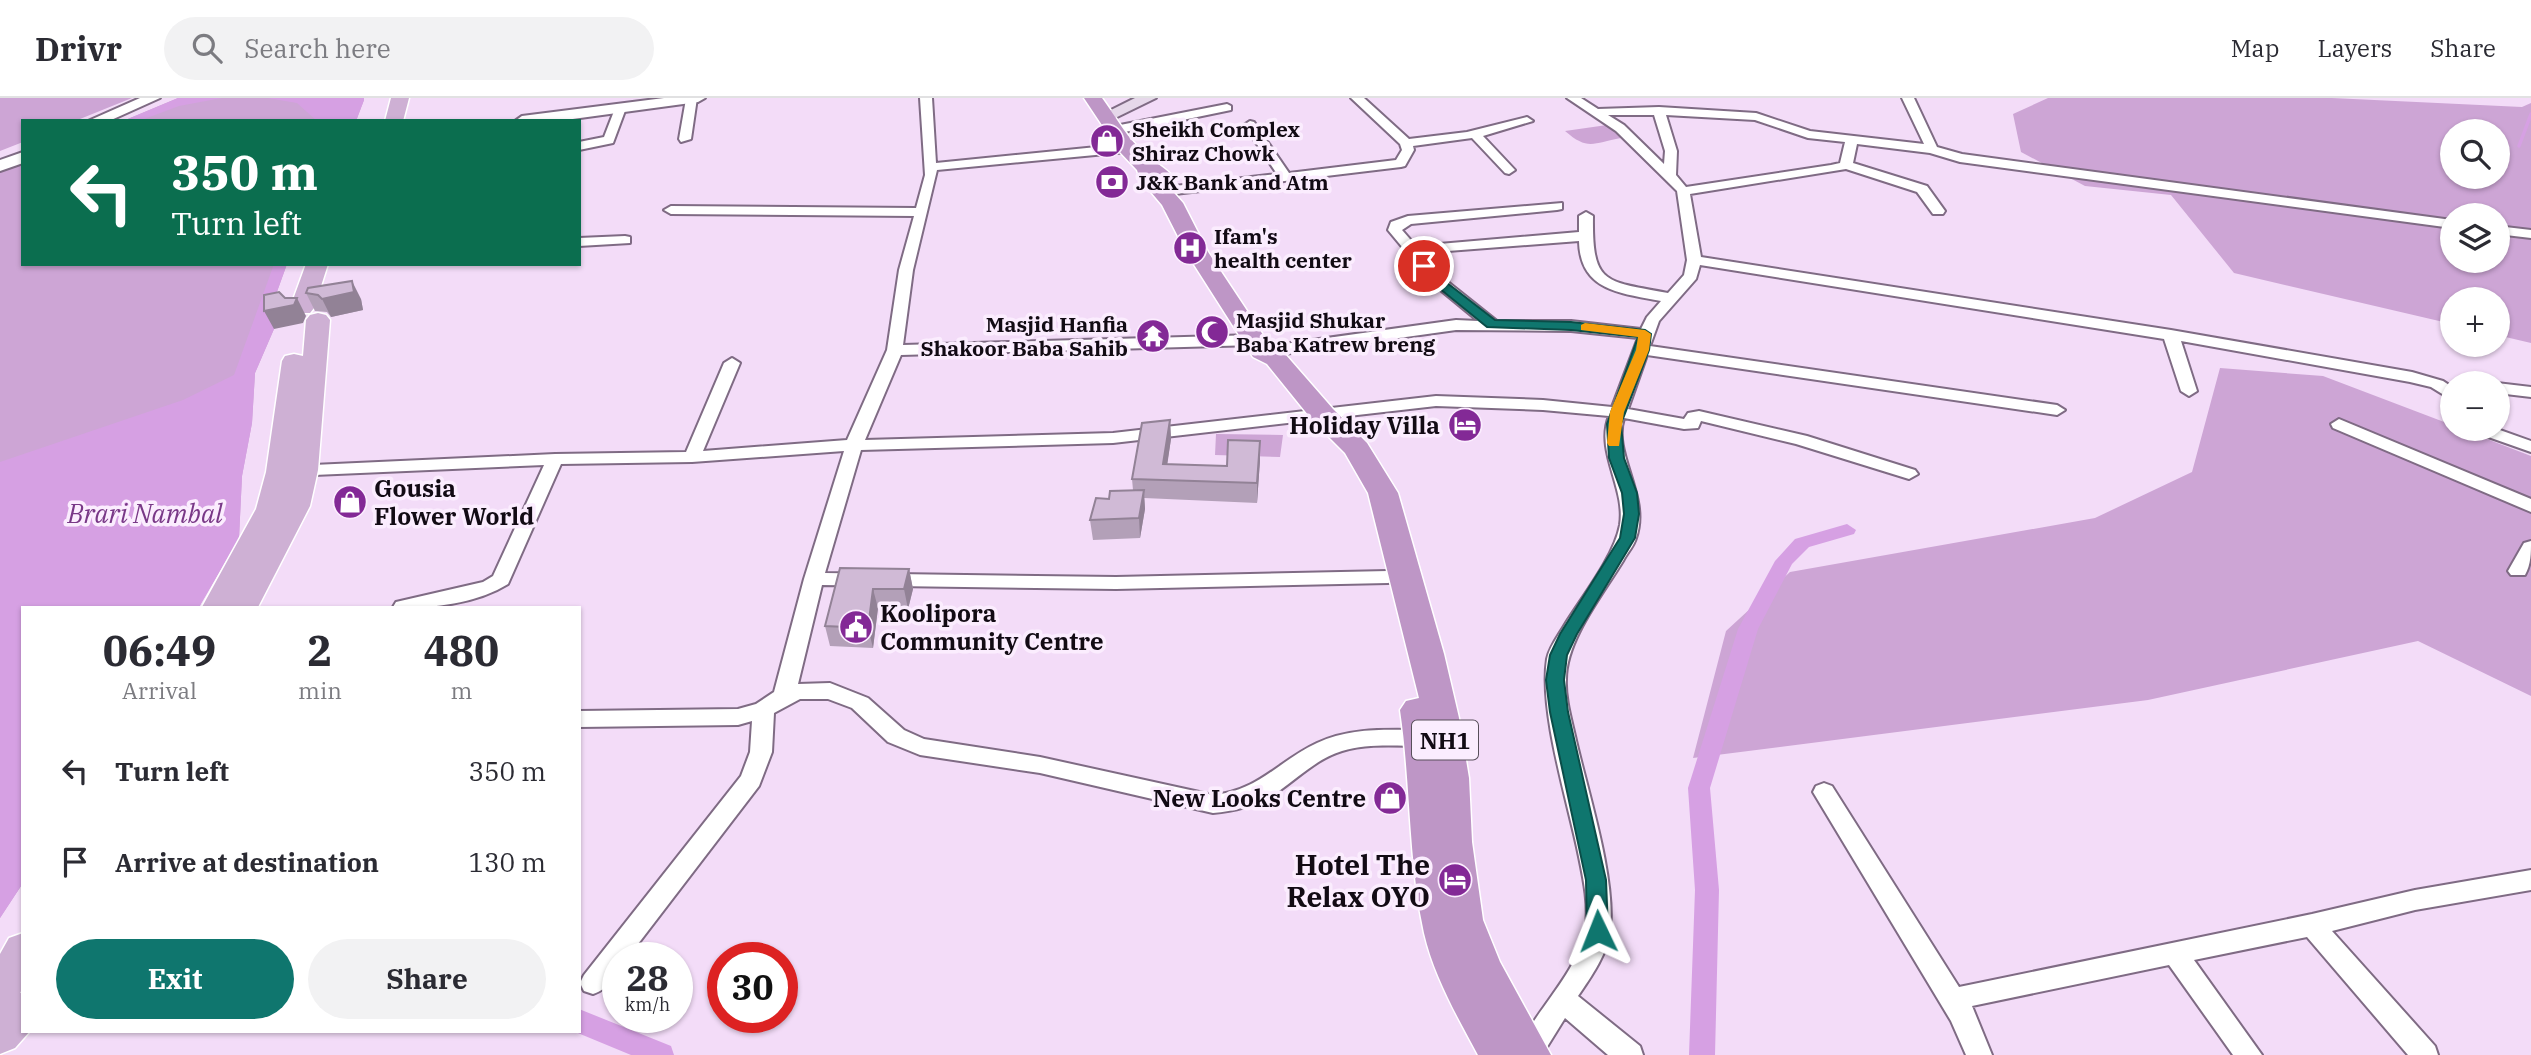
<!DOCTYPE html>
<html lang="en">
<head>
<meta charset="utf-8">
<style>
  :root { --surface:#fff; --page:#f2f2f3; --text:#2b2b33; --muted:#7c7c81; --line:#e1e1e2; --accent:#0f766e }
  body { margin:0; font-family:"IBM Plex Serif",serif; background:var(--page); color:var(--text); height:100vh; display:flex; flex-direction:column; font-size:26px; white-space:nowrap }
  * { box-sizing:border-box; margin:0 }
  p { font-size:23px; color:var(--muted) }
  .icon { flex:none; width:38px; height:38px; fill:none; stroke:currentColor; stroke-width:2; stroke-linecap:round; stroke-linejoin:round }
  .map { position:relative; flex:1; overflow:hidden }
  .drawer { position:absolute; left:21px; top:508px; width:560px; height:427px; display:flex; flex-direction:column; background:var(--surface); border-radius:0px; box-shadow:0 2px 5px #0004 }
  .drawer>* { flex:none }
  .banner { position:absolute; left:21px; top:21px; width:560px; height:147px; border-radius:0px; box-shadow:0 2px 5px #0004; background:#0b6e4f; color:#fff; overflow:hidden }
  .tools { position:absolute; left:2440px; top:21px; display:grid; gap:14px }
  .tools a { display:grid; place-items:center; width:70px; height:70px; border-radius:50%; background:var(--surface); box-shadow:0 2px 5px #0004; font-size:35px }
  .speed { position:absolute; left:602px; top:844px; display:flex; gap:14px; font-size:35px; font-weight:700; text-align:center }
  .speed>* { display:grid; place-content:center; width:91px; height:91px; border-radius:50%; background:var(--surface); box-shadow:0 2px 5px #0004; line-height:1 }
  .speed small { font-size:18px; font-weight:400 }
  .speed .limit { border:10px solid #d22; background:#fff; color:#111 }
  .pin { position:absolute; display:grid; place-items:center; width:60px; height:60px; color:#fff; margin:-30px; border:4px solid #fff; border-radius:50%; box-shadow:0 2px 7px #0007 }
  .me { position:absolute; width:77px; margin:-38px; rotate:358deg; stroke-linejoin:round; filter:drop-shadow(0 0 5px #0008) }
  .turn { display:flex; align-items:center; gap:24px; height:147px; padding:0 35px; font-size:32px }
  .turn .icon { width:91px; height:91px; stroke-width:2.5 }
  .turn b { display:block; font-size:49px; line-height:60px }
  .eta { display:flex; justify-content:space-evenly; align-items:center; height:119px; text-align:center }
  .eta b { font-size:42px; font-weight:800; line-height:49px }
  .primary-button { display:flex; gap:14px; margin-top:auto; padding:14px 35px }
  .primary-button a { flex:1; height:80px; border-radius:42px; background:var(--accent); color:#fff; font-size:28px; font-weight:800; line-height:80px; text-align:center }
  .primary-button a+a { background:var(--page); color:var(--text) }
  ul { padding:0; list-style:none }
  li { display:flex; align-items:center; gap:21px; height:91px; padding:0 35px }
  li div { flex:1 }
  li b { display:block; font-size:26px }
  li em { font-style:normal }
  header { display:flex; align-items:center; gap:42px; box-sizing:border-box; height:98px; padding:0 35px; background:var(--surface); border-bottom:2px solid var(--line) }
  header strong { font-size:33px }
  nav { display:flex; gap:38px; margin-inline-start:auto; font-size:24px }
  .search { width:490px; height:63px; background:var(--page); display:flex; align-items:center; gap:18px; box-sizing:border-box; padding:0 24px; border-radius:38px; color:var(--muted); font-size:26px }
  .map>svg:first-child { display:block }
  .green { fill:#cda5d5; fill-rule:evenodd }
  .water { fill:#d6a0e3 }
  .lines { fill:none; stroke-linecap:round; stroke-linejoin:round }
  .stream { stroke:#d6a0e3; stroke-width:3.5 }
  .canal { fill:#d6a0e3; fill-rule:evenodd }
  .minor-casing { stroke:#7f6b84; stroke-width:4 }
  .tertiary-casing { stroke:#7f6b84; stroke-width:4 }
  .secondary-casing { stroke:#7f6b84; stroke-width:4 }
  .primary-casing { stroke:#fff; stroke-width:3 }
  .trunk-casing { stroke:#fff; stroke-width:3 }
  .minor { fill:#fff; fill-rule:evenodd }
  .tertiary { fill:#fff; fill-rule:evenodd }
  .secondary { fill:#e6d8ea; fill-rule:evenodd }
  .primary { fill:#ceb0d4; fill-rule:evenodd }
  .trunk { fill:#be96c6; fill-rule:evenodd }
  .wall { fill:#b3a0b8 }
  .shaded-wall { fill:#928296 }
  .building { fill:#d0bad6; stroke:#928296; stroke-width:2 }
  .route { fill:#0f766e; stroke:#0a4d48; stroke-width:2 }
  .slow { fill:#f59e0b }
  .labels { text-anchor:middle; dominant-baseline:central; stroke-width:7; stroke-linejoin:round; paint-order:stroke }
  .far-poi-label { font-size:21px; font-weight:bold; fill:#120b14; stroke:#fbedfe; text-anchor:start }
  .shield { fill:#fbedfe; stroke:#584f5a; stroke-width:2 }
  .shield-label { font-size:23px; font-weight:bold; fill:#120b14 }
  .poi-label { font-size:24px; font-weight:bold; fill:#120b14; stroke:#fbedfe; text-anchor:end }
  .water-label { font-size:26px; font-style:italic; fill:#793887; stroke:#fbedfe }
  .near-poi-label { font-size:28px; font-weight:bold; fill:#120b14; stroke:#fbedfe; text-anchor:end }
</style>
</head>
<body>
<header>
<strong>Drivr</strong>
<div class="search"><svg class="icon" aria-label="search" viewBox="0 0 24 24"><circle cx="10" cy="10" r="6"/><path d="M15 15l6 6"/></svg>Search here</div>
<nav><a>Map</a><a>Layers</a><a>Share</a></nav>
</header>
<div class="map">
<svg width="2531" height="957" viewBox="0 0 2531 957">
  <rect width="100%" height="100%" fill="#f3dcf8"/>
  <!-- green -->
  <path class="green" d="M0,0H132L75,23H23V44L0,53Z
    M178,0H364V2L356,23H123Z
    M2048,0H2332L2522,9L2531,5V245L2497,237V201H2452V226L2234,175L2171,97L2085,88L2021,54L2013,16ZM2452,33H2497V79H2452ZM2452,117H2497V163H2452Z
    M1607,27L1621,40C1593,45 1588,53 1565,33Z
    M23,64V166H287L274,202V231L255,275L252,325L242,378L239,440L199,509H23V785L0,820V71Z
    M2220,270L2323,278L2452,327V331H2461L2531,358V598L2418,543L2148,602L1693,660L1726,533L1790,474L2095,420L2192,374Z
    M1216,336L1283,337L1280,359L1215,357Z"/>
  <!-- water -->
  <path class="water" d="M178,0H222L179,8L139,23H123Z
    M267,0H364V2L356,23H317L297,5Z
    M274,166H287L274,202V231L255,275L252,325L242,378L239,440L199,509H23V785L0,820V364L183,302L234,277Z"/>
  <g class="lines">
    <!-- stream -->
    <path class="stream" d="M2519,48L2531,16"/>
    <!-- canal -->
    <path class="canal" d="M1847,426L1856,432L1854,436L1809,449L1792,466L1758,531L1710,690L1719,792L1715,957H1689L1695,792L1688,690L1738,531L1775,463L1795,441Z
      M579,911L671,948L674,957H631L573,933H579Z"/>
    <!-- minor casing -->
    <g class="minor-casing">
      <path id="minor" d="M697,0L691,41L681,44L679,41L686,1Z
        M920,0H932L936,65L1127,46L1133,50L1127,54L937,72L913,172L903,247L1255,237L1263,242L1255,247L901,257L865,342L1113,335L1436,298L1543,302L1612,309L1638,240L1571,233L1456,232L1262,259L1254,254L1262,249L1456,222L1478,223L1433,186L1388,132L1391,124L1408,118L1562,105V111L1557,112L1411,126L1402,132L1416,148L1579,134V118L1586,114L1593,118C1592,187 1604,183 1668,195L1684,177L1687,162L1677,93L1616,33L1567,0H1581L1598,11L1659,9L1756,15L1810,33L1924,46L1902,0H1914L1937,49L1962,56L2452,122V130L1960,64L1930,55L1857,46L1853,65L1927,88L1945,113L1943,116H1933L1917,94L1846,71L1690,96L1701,159L2171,232L2412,274L2443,283L2452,289V302L2431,289L2410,284L2181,243L2197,293L2189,298L2181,293L2164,241L1700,167L1696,181L1659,223L1650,248L2057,307L2065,312L2057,317L1647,257L1628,311L1684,321L1688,315L1699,313L1807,338L1915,372L1918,376L1909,381L1796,346L1701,323L1698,330L1684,331L1624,320C1612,356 1651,398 1636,440C1634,448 1627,455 1623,463C1603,496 1566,542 1566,581C1565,600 1571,620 1575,638C1587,692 1616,779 1610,832C1608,855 1591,879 1578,898L1640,948L1643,957H1608L1565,920L1542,957H1514C1531,918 1578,874 1585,833C1590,809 1583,778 1578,754C1567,701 1539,613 1547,561C1549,550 1558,538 1564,528C1581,500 1614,459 1620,427C1626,390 1595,354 1609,318L1543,312L1436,308L1113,345L861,352L825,475L1116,479L1388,473L1395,475L1398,479L1395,483L1388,485L1116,491L822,487L798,586L830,585L868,600L904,632L924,641L1040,659L1213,697C1259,693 1278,663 1317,645C1351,629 1387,632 1423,632L1431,634L1434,640L1431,646L1423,648C1397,648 1368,645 1342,653C1318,660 1299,679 1279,693C1259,707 1237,713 1213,715L1040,675L920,657L888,644L852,610L828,601H800L774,615L772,654L759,688L628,859H618C618,876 609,891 593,896L584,893L580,885L584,877L741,678L750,654L752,623L738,627L579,629V613L738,611L756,606L774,594L804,481L844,353L692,364L561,366L508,486C476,506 430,511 393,509L396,504L483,484L493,478L544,367L291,378L282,373L291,368L555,356L686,354L724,265L732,260L740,265L703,353L847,342L887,252L899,172L914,118L671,116L664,112L671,108L916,110L925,77ZM1608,17H1654L1665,53L1664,66L1624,27ZM1666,17L1755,22L1808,40L1845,44L1840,65L1831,67L1686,89L1676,77L1677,53ZM1579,143C1580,193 1620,195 1661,203L1647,219L1641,231L1571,223H1497L1443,180L1422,155Z
        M1351,0H1364L1409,41L1467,34L1527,19L1533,23L1483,38L1515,72L1509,76L1505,75L1472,40L1413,48L1414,52L1405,68L1401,69L1175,96L1168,92L1175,88L1277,76L1244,27L1250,23L1254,24L1289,75L1396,62L1402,52L1400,46Z
        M1227,6L1231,8V12L1115,36L1109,32L1115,28Z
        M616,8L626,10L613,45L579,52V44L604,39Z
        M2497,128L2531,132V140L2497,136Z
        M625,138L630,139V145L579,148V140Z
        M2497,285L2531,289V299L2497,295Z
        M2339,321L2531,401V414L2333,330L2331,326Z
        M2475,331H2497L2531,343V354L2477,335Z
        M2531,443C2531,456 2531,466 2525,477H2511L2508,473L2524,445Z
        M1824,685L1832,688L1959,889L2312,816L2415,792L2531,772V792L2415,812L2332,833L2435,948L2438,957H2408L2307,839L2194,862L2262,957H2233L2169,867L1972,908L1992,957H1966L1951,923L1813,694L1816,688Z"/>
    </g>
    <!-- tertiary casing -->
    <g class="tertiary-casing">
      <path id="tertiary" d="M140,0H160L109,23H88Z
        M664,0H705L698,4L558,23H515L522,18Z
        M23,54V65L0,73V62Z"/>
    </g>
    <!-- secondary casing -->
    <g class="secondary-casing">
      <path id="secondary" d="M1135,0H1156L1113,21H1101L1099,18Z"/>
    </g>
    <!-- primary casing -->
    <g class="primary-casing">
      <path id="primary" d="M391,0H409L403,23H385Z
        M306,166H328L314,210L310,215H294L290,210Z
        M318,215L326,217L330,222L318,372L310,408L258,509H202L256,411L266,374L282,263L285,258L294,256L303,258L306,222L310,217Z
        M23,835V890L20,895L23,894V933H30L15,950L0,956V856L9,840Z"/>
    </g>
    <!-- trunk casing -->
    <g class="trunk-casing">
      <path id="trunk" d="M1084,0H1102C1114,16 1124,35 1138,49C1147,59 1170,73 1175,81L1167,87L1183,105L1208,154L1271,249L1285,256L1333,311L1367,345L1398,395L1444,556L1459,620L1469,680L1472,744L1483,822L1500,864L1551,957H1478C1457,918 1434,878 1424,835C1408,762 1411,686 1400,612L1406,603L1419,600L1368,395L1345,355L1313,323L1267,266L1253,259L1186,154L1162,107L1140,81L1137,72L1120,54Z"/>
    </g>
    <!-- minor -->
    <use href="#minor" class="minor"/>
    <!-- tertiary -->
    <use href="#tertiary" class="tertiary"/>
    <!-- secondary -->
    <use href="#secondary" class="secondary"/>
    <!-- primary -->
    <use href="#primary" class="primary"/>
    <!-- trunk -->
    <use href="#trunk" class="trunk"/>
  </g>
  <!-- wall -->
  <path class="wall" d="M306,195L361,201L363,212L331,219L327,214L315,213Z
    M1170,322L1171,341L1167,366L1227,368L1260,343V362L1257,405L1144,400L1145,411L1140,440L1093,442L1090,422L1109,401L1133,392L1132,381Z
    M840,470L909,471L913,491L908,511L878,510L873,550L830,548L825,528Z"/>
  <!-- shaded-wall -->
  <path class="shaded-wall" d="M352,183L361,201L363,212L331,219L322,201Z
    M297,200L306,218L303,225L274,231L264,213Z
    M1170,322L1171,341L1165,382L1163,366Z
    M1260,343V362L1257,405V385Z
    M1144,392L1145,411L1140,440L1139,420Z
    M909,471L913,491L908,511L904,491Z
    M873,491L878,510L873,550L868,530Z"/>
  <!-- building -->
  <path class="building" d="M352,183L354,194L322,201L318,197L306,195L308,190Z
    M279,194L285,200H297L294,207L264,213V197Z
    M1170,322L1163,366L1227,368L1228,342L1260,343L1257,385L1132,381L1142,325Z
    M1144,392L1139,420L1090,422L1096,400L1109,401L1110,393Z
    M840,470L909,471L904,491H873L868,530L825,528Z"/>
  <!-- route -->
  <path class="route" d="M1420,166H1428L1442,181L1495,222L1571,224L1645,232L1651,236L1649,252L1621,326L1624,360L1637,395L1639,416L1635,440L1577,536L1567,557L1564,582L1568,614L1606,782L1608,833L1605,839L1598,842L1590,839L1587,833L1586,782L1550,614L1546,582L1550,557L1560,536L1620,440L1624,416L1622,395L1609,360L1607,326L1638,239L1571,232L1487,229L1434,186L1418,168Z"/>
  <!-- slow -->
  <path class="slow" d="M1585,225L1645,232L1651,236L1649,252L1624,314L1619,348H1609L1607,345L1610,314L1636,252L1638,239L1581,232V227Z"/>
  <!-- icons -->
  <defs>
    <g id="shop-disc" transform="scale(1.75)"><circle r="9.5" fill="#832996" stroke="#fbedfe"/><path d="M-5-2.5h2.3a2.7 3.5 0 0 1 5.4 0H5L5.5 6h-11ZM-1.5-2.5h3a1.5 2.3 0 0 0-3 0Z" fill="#fff"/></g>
    <g id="bank-disc" transform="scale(1.75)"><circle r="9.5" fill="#832996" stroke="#fbedfe"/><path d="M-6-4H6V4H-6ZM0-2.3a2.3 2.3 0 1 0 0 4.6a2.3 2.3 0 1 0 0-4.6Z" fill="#fff"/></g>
    <g id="hospital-disc" transform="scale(1.75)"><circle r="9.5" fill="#832996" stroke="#fbedfe"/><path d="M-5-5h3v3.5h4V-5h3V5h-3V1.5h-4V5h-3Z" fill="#fff"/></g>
    <g id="mosque-disc" transform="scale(1.75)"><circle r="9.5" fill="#832996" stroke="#fbedfe"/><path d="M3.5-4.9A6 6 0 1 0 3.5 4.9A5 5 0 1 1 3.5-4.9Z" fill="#fff"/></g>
    <g id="temple-disc" transform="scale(1.75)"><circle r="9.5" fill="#832996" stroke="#fbedfe"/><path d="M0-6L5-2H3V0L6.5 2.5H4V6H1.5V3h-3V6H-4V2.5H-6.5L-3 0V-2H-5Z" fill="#fff"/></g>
    <g id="hotel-disc" transform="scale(1.75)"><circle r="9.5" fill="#832996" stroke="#fbedfe"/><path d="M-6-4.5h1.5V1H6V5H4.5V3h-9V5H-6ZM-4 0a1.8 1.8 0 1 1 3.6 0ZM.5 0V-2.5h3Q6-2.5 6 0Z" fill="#fff"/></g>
    <g id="civic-disc" transform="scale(1.75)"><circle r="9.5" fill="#832996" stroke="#fbedfe"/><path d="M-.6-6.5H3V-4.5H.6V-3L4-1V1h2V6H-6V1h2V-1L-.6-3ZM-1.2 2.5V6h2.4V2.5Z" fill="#fff"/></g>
  </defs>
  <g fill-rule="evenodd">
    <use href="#shop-disc" x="1107" y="43"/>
    <use href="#bank-disc" x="1112" y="84"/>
    <use href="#hospital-disc" x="1190" y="150"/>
    <use href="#mosque-disc" x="1212" y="234"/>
    <use href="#temple-disc" x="1153" y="238"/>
    <use href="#hotel-disc" x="1465" y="327"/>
    <use href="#shop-disc" x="350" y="404"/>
    <use href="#civic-disc" x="856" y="529"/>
    <use href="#shop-disc" x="1390" y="700"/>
    <use href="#hotel-disc" x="1455" y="782"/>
  </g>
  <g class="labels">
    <!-- far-poi labels -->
    <g class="far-poi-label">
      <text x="1132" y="31">Sheikh Complex<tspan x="1132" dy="24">Shiraz Chowk</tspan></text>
      <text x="1136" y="84">J&amp;K Bank and Atm</text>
      <text x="1214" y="138">Ifam's<tspan x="1214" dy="24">health center</tspan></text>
      <text x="1236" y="222">Masjid Shukar<tspan x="1236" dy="24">Baba Katrew breng</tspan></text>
      <text x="1128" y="226" text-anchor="end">Masjid Hanfia<tspan x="1128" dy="24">Shakoor Baba Sahib</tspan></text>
    </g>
    <!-- shield labels -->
    <rect class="shield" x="1412" y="622.5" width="66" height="39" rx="5"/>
    <g class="shield-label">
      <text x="1445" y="642">NH1</text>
    </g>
    <!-- poi labels -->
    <g class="poi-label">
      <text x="1440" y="327">Holiday Villa</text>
      <text x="374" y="390" text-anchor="start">Gousia<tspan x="374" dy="28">Flower World</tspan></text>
      <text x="880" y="515" text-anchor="start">Koolipora<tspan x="880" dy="28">Community Centre</tspan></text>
      <text x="1366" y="700">New Looks Centre</text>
    </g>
    <!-- water labels -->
    <g class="water-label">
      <text x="145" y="415">Brari Nambal</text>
    </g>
    <!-- near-poi labels -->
    <g class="near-poi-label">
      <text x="1430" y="766">Hotel The<tspan x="1430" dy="32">Relax OYO</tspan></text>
    </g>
  </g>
</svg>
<div class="tools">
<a><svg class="icon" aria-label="search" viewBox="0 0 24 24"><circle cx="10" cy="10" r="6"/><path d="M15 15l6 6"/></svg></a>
<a><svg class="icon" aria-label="layers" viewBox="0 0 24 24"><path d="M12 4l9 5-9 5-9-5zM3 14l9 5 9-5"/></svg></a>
<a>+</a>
<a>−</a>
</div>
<div class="speed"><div>28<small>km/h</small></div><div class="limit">30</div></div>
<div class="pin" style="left:1424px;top:168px;background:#d93025"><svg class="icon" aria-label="arrive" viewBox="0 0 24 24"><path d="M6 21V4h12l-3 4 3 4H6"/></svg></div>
<svg class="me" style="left:1598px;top:833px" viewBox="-20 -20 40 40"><path d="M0-17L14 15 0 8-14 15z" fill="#0f766e" stroke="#fff" stroke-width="4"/></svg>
<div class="banner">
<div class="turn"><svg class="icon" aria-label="left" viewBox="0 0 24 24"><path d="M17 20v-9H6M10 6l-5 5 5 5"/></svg><div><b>350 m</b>Turn left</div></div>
</div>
<section class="drawer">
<div class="eta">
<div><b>06:49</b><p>Arrival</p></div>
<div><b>2</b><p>min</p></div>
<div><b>480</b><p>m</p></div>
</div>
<ul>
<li><svg class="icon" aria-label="left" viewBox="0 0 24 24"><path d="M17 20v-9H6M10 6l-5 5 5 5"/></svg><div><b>Turn left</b></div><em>350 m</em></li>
<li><svg class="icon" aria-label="arrive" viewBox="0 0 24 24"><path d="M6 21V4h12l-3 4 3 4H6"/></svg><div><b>Arrive at destination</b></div><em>130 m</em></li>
</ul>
<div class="primary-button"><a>Exit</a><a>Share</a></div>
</section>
</div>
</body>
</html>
